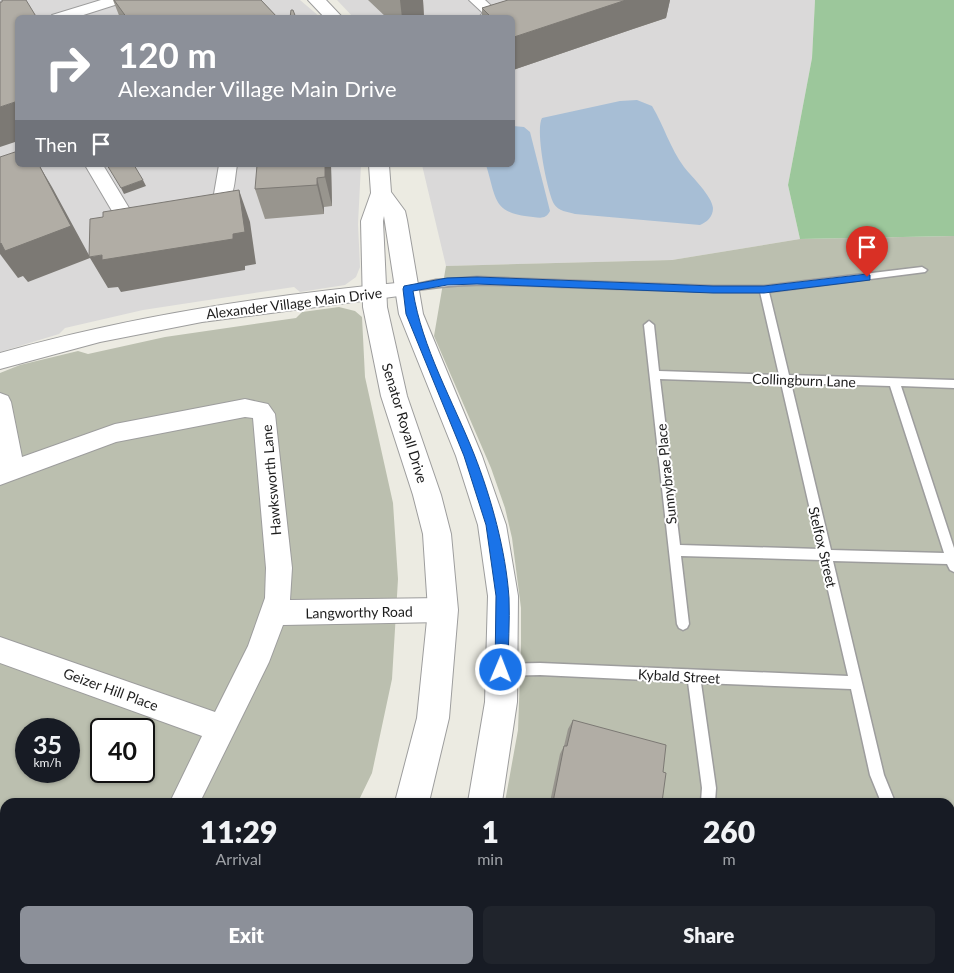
<!DOCTYPE html>
<html lang="en">
<head>
<meta charset="utf-8">
<style>
  :root { --surface:#171b24; --page:#20242c; --text:#f1f3f6; --muted:#9ea1a6; --accent:#8c9099 }
  body { margin:0; font-family:Lato,sans-serif; background:var(--page); color:var(--text); height:100vh; display:flex; flex-direction:column; font-size:19px; white-space:nowrap }
  * { box-sizing:border-box; margin:0 }
  p { font-size:16px; color:var(--muted) }
  .icon { flex:none; width:28px; height:28px; fill:none; stroke:currentColor; stroke-width:2; stroke-linecap:round; stroke-linejoin:round }
  .map { position:relative; flex:1; overflow:hidden }
  .details { position:absolute; left:0px; top:798px; width:955px; height:176px; display:flex; flex-direction:column; background:var(--surface); border-radius:15px 15px 0 0; box-shadow:0 1px 4px #0004 }
  .details>* { flex:none }
  .banner { position:absolute; left:15px; top:15px; width:500px; height:152px; border-radius:8px; box-shadow:0 1px 4px #0004; background:#8c9099; color:#fff; overflow:hidden }
  .speed { position:absolute; left:15px; top:718px; display:flex; gap:10px; font-size:25px; font-weight:700; text-align:center }
  .speed>* { display:grid; place-content:center; width:65px; height:65px; border-radius:50%; background:var(--surface); box-shadow:0 1px 4px #0004; line-height:1 }
  .speed small { font-size:12px; font-weight:400 }
  .speed .limit { border:2px solid #111; border-radius:8px; background:#fff; color:#111 }
  .pin { position:absolute; display:grid; place-items:center; width:42px; height:42px; color:#fff; margin:-51px -21px; border-radius:50% 50% 50% 0; rotate:-45deg; box-shadow:0 0 5px #0007 }
  .pin .icon { rotate:45deg }
  .me { position:absolute; width:55px; margin:-28px; rotate:1deg; stroke-linejoin:round; filter:drop-shadow(0 0 4px #0008) }
  .turn { display:flex; align-items:center; gap:18px; height:105px; padding:0 20px; font-size:22px }
  .turn .icon { width:65px; height:65px; stroke-width:2.5 }
  .turn b { display:block; font-size:35px; line-height:42px }
  .then { display:flex; align-items:center; height:48px; padding:0 20px; background:#0003; gap:10px; font-size:19px }
  .eta { display:flex; justify-content:space-evenly; align-items:center; height:85px; text-align:center }
  .eta b { font-size:30px; font-weight:800; line-height:35px }
  .cta { display:flex; gap:10px; margin-top:auto; padding:10px 20px }
  .cta a { flex:1; height:58px; border-radius:8px; background:var(--accent); color:#fff; font-size:20px; font-weight:800; line-height:58px; text-align:center }
  .cta a+a { background:var(--page); color:var(--text) }
  .map>svg:first-child { display:block }
  .residential { fill:#dad9d9 }
  .construction { fill:#bbbfaf; fill-rule:evenodd }
  .forest { fill:#9cc79b }
  .water { fill:#a7bed5 }
  .lines { fill:none; stroke-linecap:round; stroke-linejoin:round }
  .service-casing { stroke:#9d9d9d; stroke-width:3 }
  .minor-casing { stroke:#9d9d9d; stroke-width:2 }
  .tertiary-casing { stroke:#9d9d9d; stroke-width:2 }
  .secondary-casing { stroke:#456510; stroke-width:2 }
  .service { fill:#fff; fill-rule:evenodd }
  .minor { fill:#fff; fill-rule:evenodd }
  .tertiary { fill:#fff; fill-rule:evenodd }
  .secondary { fill:#e0f2ba; fill-rule:evenodd }
  .wall { fill:#98958e }
  .shaded-wall { fill:#7c7974 }
  .building { fill:#b1ada5; stroke:#7c7974 }
  .route { fill:#1a73e8; stroke:#114b97 }
  .labels { text-anchor:middle; dominant-baseline:central; stroke-width:4; stroke-linejoin:round; paint-order:stroke }
  .street-label { font-size:14px; fill:#1c1c1c; stroke:#fff }
</style>
</head>
<body>
<div class="map">
<svg width="954" height="973" viewBox="0 0 954 973">
  <rect width="100%" height="100%" fill="#ecebe2"/>
  <!-- residential -->
  <path class="residential" d="M0,0H300L320,17L18,18V165H361L358,224L360,267L356,277L345,285L300,292L294,287L143,310L65,328L59,334L0,352Z
    M337,0H815L812,58L788,185L800,239L672,260L446,266L422,165H512V18L353,17Z"/>
  <!-- construction -->
  <path class="construction" d="M954,236V973H454L456,969H950V802H505L518,730L521,649V608L512,538L505,508L491,468L434,336L446,266L672,260L800,239Z
    M339,307L355,311L362,317L365,377L393,503L398,579L392,679L372,773L358,802H5V969H276L273,973H0V373L20,365L78,351L88,354L165,337L296,318L302,312ZM26,729H69V771H26ZM101,729H144V771H101Z"/>
  <!-- forest -->
  <path class="forest" d="M815,0H954V236L800,239L788,185L812,58Z"/>
  <!-- water -->
  <path class="water" d="M637,100L652,106C664,126 670,148 684,167C692,177 712,196 713,208C713,217 707,222 700,225L575,214C568,212 558,211 554,204C547,191 535,130 542,118L620,101Z
    M513,126L524,127L530,132L550,211C546,219 541,218 533,217C492,213 497,200 486,165H512Z"/>
  <g class="lines">
    <!-- service casing -->
    <g class="service-casing">
      <path id="service" d="M922,267L927,270L925,272L769,292L789,375L954,380V388L901,386L954,548V572L950,570L947,564L833,561L884,775L895,802H881L870,775L851,689L701,683L716,788L715,802H701L702,788L688,682L540,675L503,676L498,675L497,670L498,665L503,664L540,663L848,676L821,560L681,556L689,624L687,628L683,630L679,628L677,624L644,325L649,321L654,325L659,371L779,375L760,292C695,292 631,289 566,287C512,285 460,281 407,292L404,291V287L436,280L477,277L713,286H764ZM660,379L781,383L819,549L680,545ZM791,383L890,386L944,553L831,550Z
        M950,889L954,891V910L950,908Z
        M621,969H642L640,973H619Z
        M723,969H742L744,973H725Z"/>
    </g>
    <!-- minor casing -->
    <g class="minor-casing">
      <path id="minor" d="M101,0H123L121,3L74,18H50L52,15Z
        M469,0H485L500,14L497,18H478L483,13Z
        M85,165H103L129,208C138,211 147,207 157,210L159,214L157,218L133,222L115,216Z
        M219,165H237C233,187 237,203 211,209C204,211 199,212 192,210L189,206L192,202L210,197L214,194Z
        M407,282L414,284L417,289L414,294L202,322L100,342L0,369V353C134,315 269,295 407,282Z
        M0,393L8,396L11,402L22,457L115,424L245,399L268,404L275,414L292,568L290,600L443,598L452,601L456,610L452,619L443,622L283,625L269,662L200,802H170L202,736L0,663V637L215,712L248,646L265,598L266,568L253,418L245,417L116,442L0,485Z"/>
    </g>
    <!-- tertiary casing -->
    <g class="tertiary-casing">
      <path id="tertiary" d="M308,0H326L343,18H325Z
        M369,165H389L391,192L405,211L407,220L423,314L482,456L506,525L518,596L517,702L502,802H468L485,702L488,596L478,525L456,456L399,314L384,216L383,221L387,307L407,396L441,495L451,534L458,610L449,718L429,802H395L417,718L428,610L423,534L413,495L381,396L363,307L361,221L371,193Z
        M342,969H380L379,973H340Z
        M411,969H449L448,973H409Z"/>
    </g>
    <!-- secondary casing -->
    <g class="secondary-casing">
      <path id="secondary" d="M295,969H334L333,973H293Z"/>
    </g>
    <!-- service -->
    <use href="#service" class="service"/>
    <!-- minor -->
    <use href="#minor" class="minor"/>
    <!-- tertiary -->
    <use href="#tertiary" class="tertiary"/>
    <!-- secondary -->
    <use href="#secondary" class="secondary"/>
  </g>
  <!-- wall -->
  <path class="wall" d="M113,0H261L278,18H120Z
    M368,0H423L424,18H387Z
    M508,0H670L666,18L633,29L513,70L512,18H482V8Z
    M331,165L332,206L324,207V214L265,219L255,189Z
    M573,720L663,772L662,802H550L560,754L564,746L568,729Z
    M524,969H578L584,973H522Z"/>
  <!-- shaded-wall -->
  <path class="shaded-wall" d="M400,0H423L424,18H402Z
    M626,0H670L666,18L633,29L513,70L514,37Z
    M18,101V141L0,147V107Z
    M39,165L52,187L90,257L233,234L239,190L250,222L256,264L245,266V270L121,292L118,287L108,288L90,258L28,282L23,276L18,278L0,254V244L1,243Z
    M325,165H331L332,206L325,177Z
    M317,178L324,207V214L317,185Z
    M143,180L146,186L124,194L121,188Z"/>
  <!-- building -->
  <path class="building" d="M2,0H26L37,18H18V101L0,107V2H2Z
    M114,0H261L278,18H127Z
    M508,0H626L514,37L512,36V18H492L482,8Z
    M291,10H293L296,18H290Z
    M18,151V165H39L71,226L5,251L1,243L0,244V157Z
    M107,165H134L143,180L121,188Z
    M257,165H325V177L317,178V185L255,189Z
    M239,190L245,232L233,234V239L102,260V255L89,257L90,219L103,217V212Z
    M573,720L666,745L663,772L666,773L662,802H553L564,746H567Z
    M528,969H577L584,973H526Z"/>
  <!-- route -->
  <path class="route" d="M867,274L870,275V280L764,293H713L477,284L447,285L413,291C422,348 453,401 474,454C491,497 506,551 509,598C510,621 508,646 508,670L506,674L501,676L497,674L495,670L496,596L486,525L464,456L406,314L403,289L404,286L447,278L477,277L713,286H764Z"/>
  <g class="labels">
    <!-- street labels -->
    <g class="street-label">
      <text transform="translate(294 303) rotate(-7)">Alexander Village Main Drive</text>
      <text transform="translate(804 380) rotate(2)">Collingburn Lane</text>
      <text transform="translate(405 423) rotate(73)">Senator Royall Drive</text>
      <text transform="translate(666 474) rotate(-96)">Sunnybrae Place</text>
      <text transform="translate(271 480) rotate(-95)">Hawksworth Lane</text>
      <text transform="translate(823 547) rotate(77)">Stelfox Street</text>
      <text transform="translate(359 612) rotate(-1)">Langworthy Road</text>
      <text transform="translate(679 676) rotate(3)">Kybald Street</text>
      <text transform="translate(111 689) rotate(20)">Geizer Hill Place</text>
    </g>
  </g>
</svg>
<div class="speed"><div>35<small>km/h</small></div><div class="limit">40</div></div>
<div class="pin" style="left:867px;top:277px;background:#d93025"><svg class="icon" aria-label="arrive" viewBox="0 0 24 24"><path d="M6 21V4h12l-3 4 3 4H6"/></svg></div>
<svg class="me" style="left:501px;top:670px" viewBox="-20 -20 40 40"><circle r="17" fill="#1a73e8" stroke="#fff" stroke-width="3"/><path d="M0-11L8 9 0 5-8 9z" fill="#fff"/></svg>
<div class="banner">
<div class="turn"><svg class="icon" aria-label="right" viewBox="0 0 24 24"><path d="M7 20v-9h11M14 6l5 5-5 5"/></svg><div><b>120 m</b>Alexander Village Main Drive</div></div>
<div class="then">Then<svg class="icon" aria-label="arrive" viewBox="0 0 24 24"><path d="M6 21V4h12l-3 4 3 4H6"/></svg></div>
</div>
<section class="details">
<div class="eta">
<div><b>11:29</b><p>Arrival</p></div>
<div><b>1</b><p>min</p></div>
<div><b>260</b><p>m</p></div>
</div>
<div class="cta"><a>Exit</a><a>Share</a></div>
</section>
</div>
</body>
</html>
